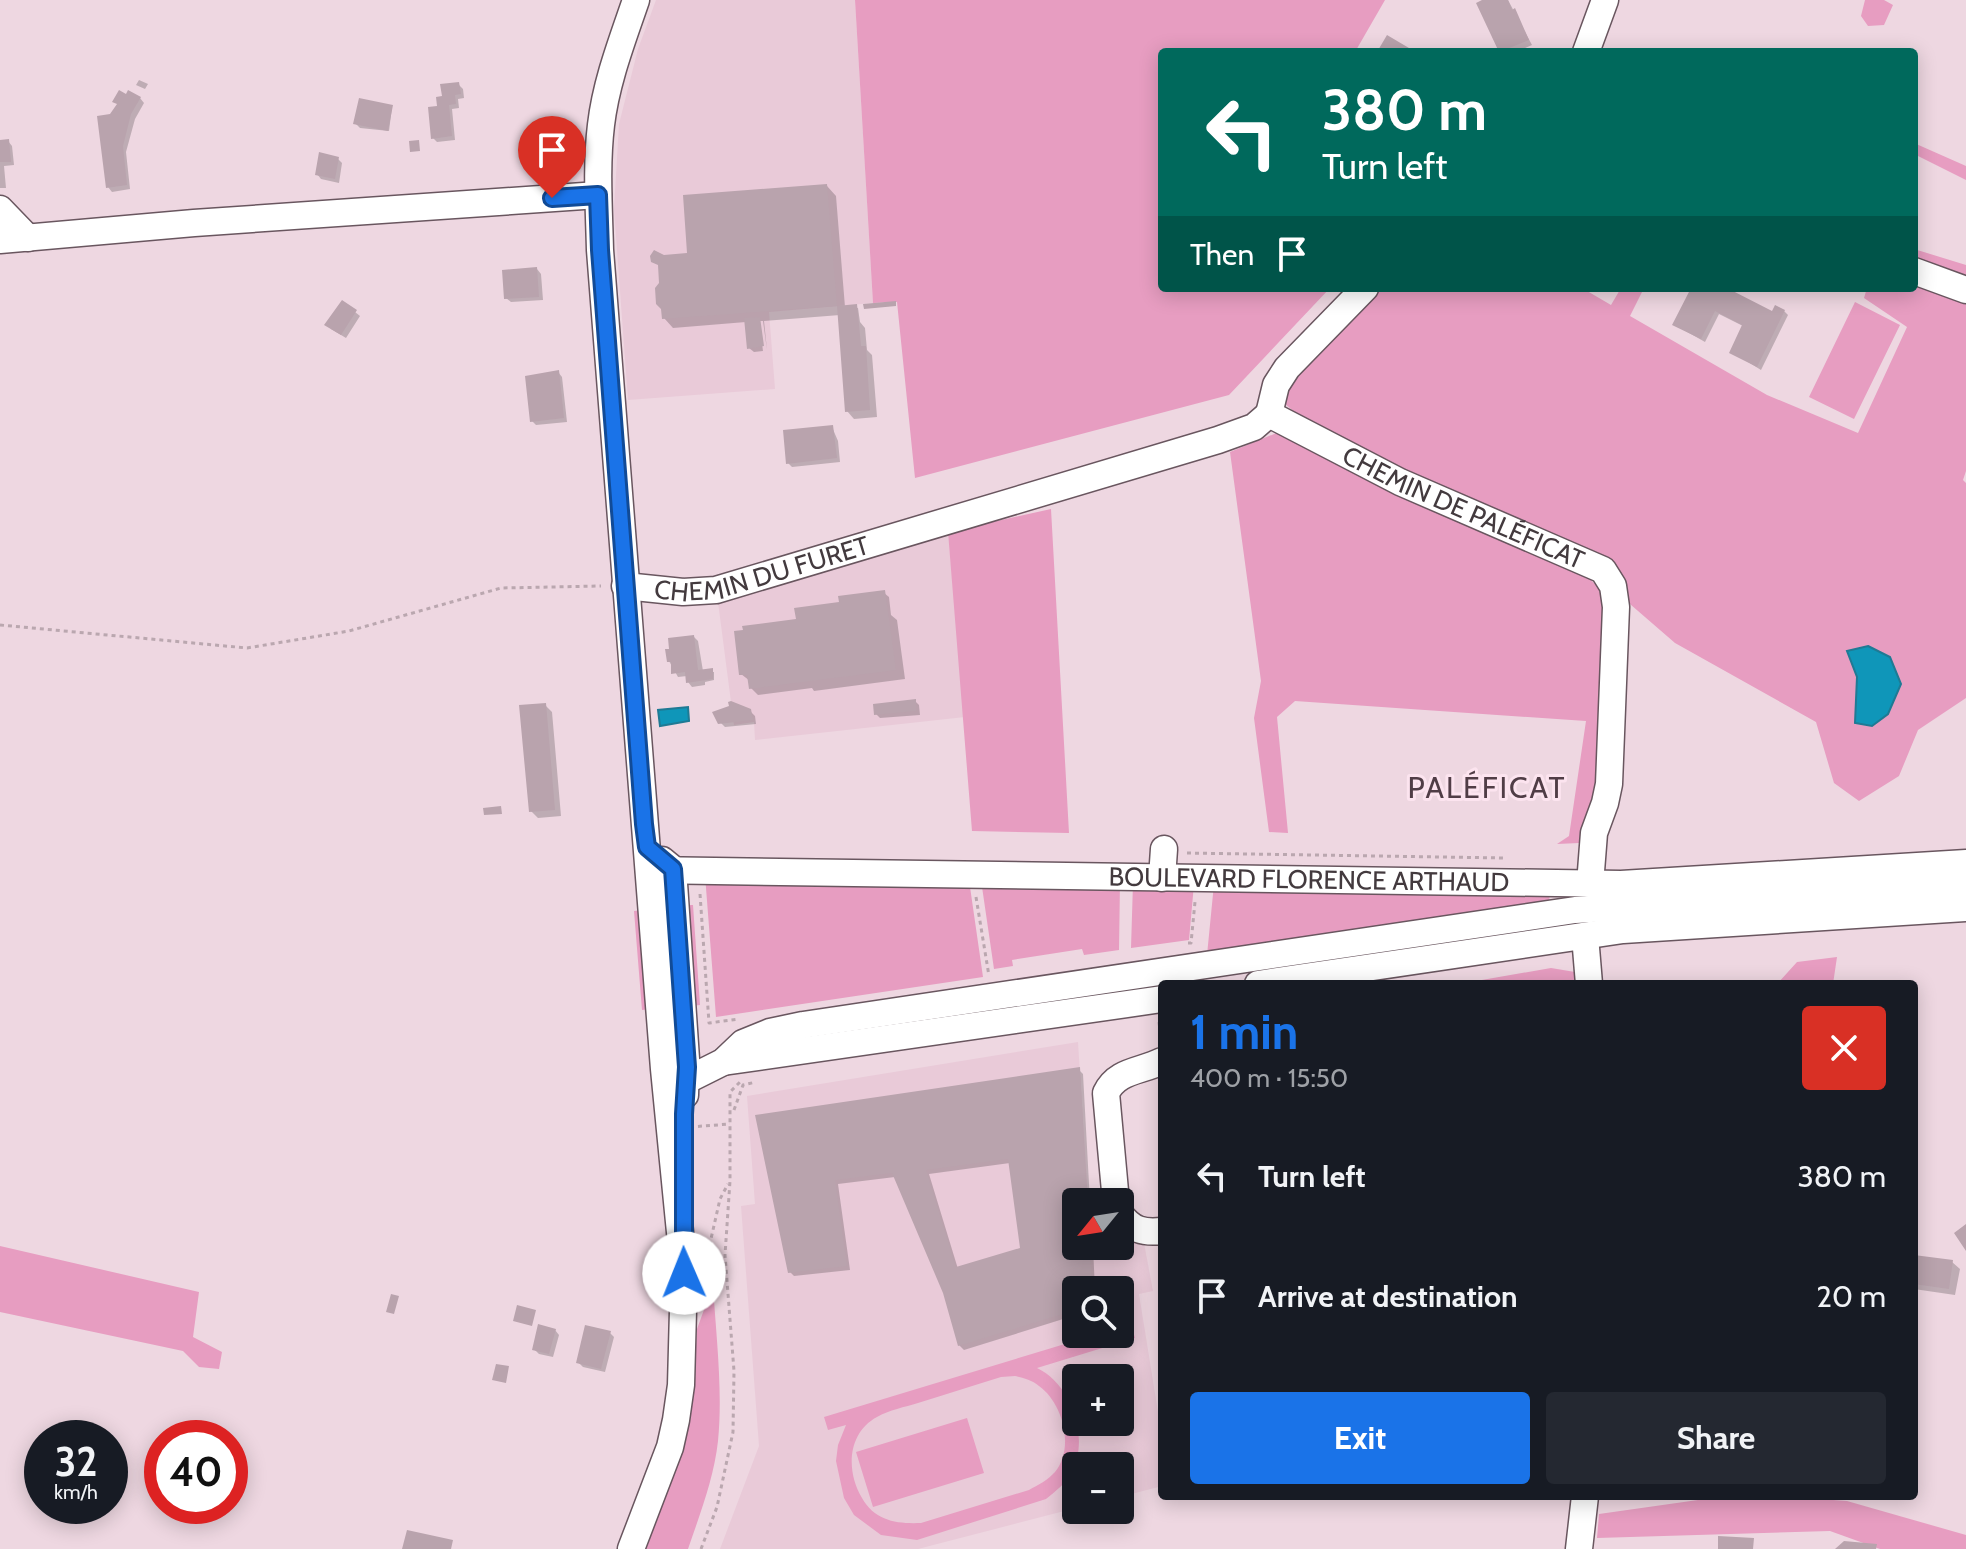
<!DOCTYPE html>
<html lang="en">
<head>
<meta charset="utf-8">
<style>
  :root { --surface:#171b24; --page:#242831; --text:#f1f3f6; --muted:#9ea1a6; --accent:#1a73e8 }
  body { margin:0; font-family:Cabin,sans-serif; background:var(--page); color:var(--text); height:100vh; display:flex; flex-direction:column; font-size:30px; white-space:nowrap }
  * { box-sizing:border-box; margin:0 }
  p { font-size:26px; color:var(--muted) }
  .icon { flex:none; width:44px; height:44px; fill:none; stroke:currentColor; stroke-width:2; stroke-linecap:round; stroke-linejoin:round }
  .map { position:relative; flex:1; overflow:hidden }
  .drawer { position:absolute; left:1158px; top:980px; width:760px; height:520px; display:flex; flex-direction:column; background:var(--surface); border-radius:8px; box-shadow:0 4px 20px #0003 }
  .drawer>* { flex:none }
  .hud { position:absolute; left:1158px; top:48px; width:760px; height:244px; border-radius:8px; box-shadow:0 4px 20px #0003; background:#00695c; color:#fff; overflow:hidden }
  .needle { width:52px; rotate:240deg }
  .buttons { position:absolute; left:1062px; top:1188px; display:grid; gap:16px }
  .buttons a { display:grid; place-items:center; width:72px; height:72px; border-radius:8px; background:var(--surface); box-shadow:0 4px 20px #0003; font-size:40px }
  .speed { position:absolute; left:24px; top:1420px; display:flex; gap:16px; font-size:40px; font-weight:700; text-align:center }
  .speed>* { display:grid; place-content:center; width:104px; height:104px; border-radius:50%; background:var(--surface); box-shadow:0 4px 20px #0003; line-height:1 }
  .speed small { font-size:20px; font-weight:400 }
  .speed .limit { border:12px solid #d22; background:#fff; color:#111 }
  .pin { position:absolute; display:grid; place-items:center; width:68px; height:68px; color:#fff; margin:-82px -34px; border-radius:50% 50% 50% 0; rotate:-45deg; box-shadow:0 0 8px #0007 }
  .pin .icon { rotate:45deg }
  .me { position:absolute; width:88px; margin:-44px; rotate:359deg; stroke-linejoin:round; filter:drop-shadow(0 0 6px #0008) }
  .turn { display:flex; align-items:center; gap:28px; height:168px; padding:0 32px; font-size:36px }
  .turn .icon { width:104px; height:104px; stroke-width:2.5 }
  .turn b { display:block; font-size:56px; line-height:68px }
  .then { display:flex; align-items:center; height:76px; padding:0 32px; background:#0003; gap:16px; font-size:30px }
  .round { display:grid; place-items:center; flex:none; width:84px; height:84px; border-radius:8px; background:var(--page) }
  .head { display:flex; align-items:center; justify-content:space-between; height:136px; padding:0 32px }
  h1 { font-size:48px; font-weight:800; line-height:60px; color:var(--accent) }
  .action { display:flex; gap:16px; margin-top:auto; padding:16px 32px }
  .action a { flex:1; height:92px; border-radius:8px; background:var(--accent); color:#fff; font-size:32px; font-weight:800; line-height:92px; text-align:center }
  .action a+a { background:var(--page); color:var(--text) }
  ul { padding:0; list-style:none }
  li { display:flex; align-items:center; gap:24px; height:120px; padding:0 32px }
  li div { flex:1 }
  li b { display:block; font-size:30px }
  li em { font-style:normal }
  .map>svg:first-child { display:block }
  .built { fill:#e9cad8; fill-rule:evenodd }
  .green { fill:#e79dc1; fill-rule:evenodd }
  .water { fill:#0f96b9; stroke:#1f7a94; stroke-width:2 }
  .shadow { fill:#0003; fill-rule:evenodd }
  .building { fill:#b9a3ad; fill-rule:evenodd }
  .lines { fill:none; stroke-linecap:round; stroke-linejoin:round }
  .minor-casing { stroke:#69565f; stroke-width:29 }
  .path { stroke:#baa7af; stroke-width:3; stroke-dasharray:4 4; stroke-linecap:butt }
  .minor { stroke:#fff; stroke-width:26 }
  .route-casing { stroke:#114b97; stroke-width:20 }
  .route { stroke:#1a73e8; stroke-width:14 }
  .labels { text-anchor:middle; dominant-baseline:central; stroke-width:6; stroke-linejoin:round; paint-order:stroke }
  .street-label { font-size:26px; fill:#433a3e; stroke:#fce4ef }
  .quarter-label { font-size:30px; letter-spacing:2px; fill:#503d46; stroke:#fce4ef }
</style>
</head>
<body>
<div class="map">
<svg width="1966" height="1549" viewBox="0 0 1966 1549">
  <rect width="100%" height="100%" fill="#eed7e1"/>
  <!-- built -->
  <path class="built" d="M656,0H855L873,303L769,312L775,389L628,400L614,209L619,124L638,49Z
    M948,532L965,717L755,740L754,722L734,725L718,602Z
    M1078,1042L1088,1202H1076V1246H1120V1239L1144,1243L1153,1291L1139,1294L1162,1437V1486L1120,1497V1466H1076V1508L918,1549H720L759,1446L741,1206L755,1204L747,1096ZM1076,1290H1120V1334H1076ZM1076,1378H1120V1422H1076Z"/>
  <!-- green -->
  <path class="green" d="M855,0H1385L1355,52H1162V288H1330L1229,395L915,478L897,302L873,303Z
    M1865,0H1884L1893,5L1884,25L1868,26L1861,16Z
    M1914,143L1966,166V180L1914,154Z
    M1914,249L1966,265V280L1914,261Z
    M1914,278L1966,298V471L1963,480L1966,483V698L1918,730L1899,776L1859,801L1834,783L1816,722L1675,643L1623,598L1610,566L1316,430L1285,404L1289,381L1378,288H1582L1611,305L1621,288H1644L1630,316L1767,395L1858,433L1907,327L1864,298L1867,288H1914ZM1868,646L1855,723L1857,677L1848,651Z
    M1855,302L1900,325L1854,419L1809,397Z
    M1279,432L1582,572L1609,597L1598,801L1579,843L1557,844L1569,836L1586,721L1295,701L1277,717L1288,833L1269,832L1254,718L1261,681L1230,452Z
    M1051,509L1069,833L972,831L948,532Z
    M705,875L969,880L983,977L716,1017Z
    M981,880L1120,882L1119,950L1084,955L1082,949L1012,960L1013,966L994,969Z
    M1133,883L1194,884L1189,940L1131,948Z
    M1214,884L1550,891L1549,904L1207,955Z
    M684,905H693L700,1005L691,1006Z
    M643,910L651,1009L642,1010L634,911Z
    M1837,957L1833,984H1777L1797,962Z
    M1551,968L1575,972L1578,984H1459Z
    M0,1246L199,1292L193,1337L222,1352L219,1369L199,1367L183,1351L0,1312Z
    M713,1285C716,1335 723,1391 718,1441C714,1478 700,1514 688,1549H646L683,1449L692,1404L697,1329Z
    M1131,1324L1135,1338L1037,1368C1071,1384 1090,1437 1072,1472C1066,1483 1056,1491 1046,1499L917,1540L881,1535L854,1515L844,1498L836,1461L838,1445L846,1425L828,1430L824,1417L1098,1334H1120V1327ZM1015,1376C1024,1378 1032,1380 1039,1386C1063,1403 1075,1448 1055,1472C1048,1480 1038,1485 1029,1490L921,1523C897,1524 875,1521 862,1498C846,1472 847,1433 877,1417C889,1410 905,1407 918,1403C946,1394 973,1386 1001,1377Z
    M967,1418L984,1473L873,1507L856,1452Z
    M1726,1496H1777L1847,1501L1966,1535V1549H1880L1830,1531L1597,1538L1599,1514Z"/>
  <!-- water -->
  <path class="water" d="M1868,646L1890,657L1901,684L1888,714L1872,726L1855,723L1857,677L1847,651Z
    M688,707L689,721L660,726L658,710Z"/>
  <!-- shadow -->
  <path class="shadow" d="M1487,0H1508L1532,45L1516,52H1501L1479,4Z
    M139,80L148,84L145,89L136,85Z
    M458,84L463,89L464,98L458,99L459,108L452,109L455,140L437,142L433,138L439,107Z
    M140,98L144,103L135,119L126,152L130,189L112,192L108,187L112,116Z
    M392,107L389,131L360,128L356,124Z
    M8,141L12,146L14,165L4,166L6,188H0V142Z
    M338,159L342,163L339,183L321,179L317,174Z
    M827,186L836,196L845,307L858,308L860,322L865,328L867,350L872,355L877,417L854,419L847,411L840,315L764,321L767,350L763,321H759L763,351L754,352L749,348L746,322L673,328L664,318L661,284L663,257L689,255Z
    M537,269L541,274L543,300L511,302L506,298Z
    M1693,288H1722L1773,314L1784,311L1788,315L1761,370L1732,352L1743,326L1719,314L1705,342L1675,325Z
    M355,312L360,316L346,338L331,329Z
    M558,372L562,377L567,422L536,425L532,421Z
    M832,427L838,441L840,462L792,467L788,463Z
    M884,593L889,597L891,615L897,620L905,679L814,691L812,688L758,695L751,688L750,681L741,674L798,621L841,604Z
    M694,637L698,641L703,671L714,672V680L705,682V685L692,687L688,682L687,676L678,677L669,661L671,651Z
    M915,701L919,705L920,715L880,718L876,714Z
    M545,705L552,712L561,816L538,818L531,811Z
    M731,707L750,711L755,716L756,724L725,727L720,722Z
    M1079,1070L1083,1074L1090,1202H1076V1246H1093L1095,1290H1076V1315L964,1350L959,1345L945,1292L895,1177L838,1184L850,1270L794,1276L790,1272L758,1116ZM1010,1163L1022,1250L958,1269L929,1174Z
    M1914,1257L1952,1262L1960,1269L1955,1295L1914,1289Z
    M555,1330L559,1335L553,1357L539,1354L534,1349Z
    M610,1333L614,1337L605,1372L583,1367L578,1362Z"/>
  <!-- building -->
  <path class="building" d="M1482,0H1508L1512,10L1515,8L1529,40L1499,52L1476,3Z
    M1387,35L1409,48L1416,52H1377Z
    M459,82L461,94L455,95L456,104L449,105L452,136L431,139L428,107L437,106L436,97L442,96L440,84Z
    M119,90L126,94L128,90L141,97L131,114L123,146L127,185L106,188L97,116L110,114L117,104L112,102Z
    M359,98L393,105L388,131L353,124Z
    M9,139L11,162H0V140Z
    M419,140L420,151L410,152L409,141Z
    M319,152L339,157L335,179L315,175Z
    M827,184L837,306L662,319L661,309L656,304L655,288L659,283L658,265L651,262L650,256L654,250L664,255L687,253L683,195Z
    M537,267L539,297L504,299L502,270Z
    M1691,288H1727L1772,311L1775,305L1785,310L1757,367L1729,353L1742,325L1715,311L1701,339L1672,325Z
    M342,300L357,310L341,335L324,325Z
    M896,301V306L864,309L863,304Z
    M857,304L861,346H866L870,410L845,412L837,306Z
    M760,317L764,346L747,349L744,318Z
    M559,370L564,418L530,422L525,376Z
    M833,425L837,458L786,464L783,430Z
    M885,590L896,670L749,689L747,675H739L734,631L743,630L742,626L796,619L794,608L839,602L838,596Z
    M694,635L698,670L713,668V679L686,683L685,672L671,674V662H667L665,649H669L668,638Z
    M916,699V711L874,715L873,704Z
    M731,701L751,709L753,720L718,724L712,712L729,706L728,702Z
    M546,703L555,810L529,812L519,705Z
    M501,806L502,814L484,815L483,808Z
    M1080,1067L1087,1202H1076V1246H1090L1092,1290H1076V1310L958,1346L943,1293L892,1173L835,1180L847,1266L788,1273L755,1115ZM1008,1159L1020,1248L956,1267L926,1170Z
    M1966,1224V1251L1954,1233Z
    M1914,1255L1953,1260L1949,1289L1914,1284Z
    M391,1294L399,1296L394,1314L386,1312Z
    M517,1305L536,1310L532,1326L513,1321Z
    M538,1324L556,1329L549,1354L532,1350Z
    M585,1325L611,1331L601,1369L576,1363Z
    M496,1364L509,1366L506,1383L492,1380Z
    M407,1530L453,1540L451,1549H402Z
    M1718,1536L1754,1538L1753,1549H1718Z
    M1844,1541L1877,1544L1876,1549H1835Z"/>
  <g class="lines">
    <!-- minor casing -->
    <g class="minor-casing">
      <g id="minor">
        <path d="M1586,52L1605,0"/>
        <path d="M0,209L28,238"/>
        <path d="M0,240L194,223L598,195"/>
        <path d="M1914,271L1966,290"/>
        <path id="s1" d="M1269,414L1400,482L1603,570L1613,586L1616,607L1609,784L1605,803L1594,833L1590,884"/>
        <path d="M1269,414L1276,385L1287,368L1365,288"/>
        <path id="s2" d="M625,586L683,592L716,590L1218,440L1254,427L1269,414"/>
        <path d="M662,860L673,869L686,1059L685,1095"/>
        <path id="s3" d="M649,870L1621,884L1966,863"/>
        <path d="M1162,878L1164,849"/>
        <path d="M1585,936L1589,984"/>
        <path d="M1258,984L1623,930L1966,908"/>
        <path d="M723,1062L1162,999"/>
        <path d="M667,1090L723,1062L743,1043L770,1032L803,1025L1575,910L1966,885"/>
        <path d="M1116,1202L1106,1093C1117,1070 1140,1072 1162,1061"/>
        <path d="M1120,1214C1132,1230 1143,1233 1162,1231"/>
        <path d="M631,1549L670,1447L676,1420L681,1385L684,1273L664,1069L600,250C599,209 596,166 601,125C606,82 622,41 636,0"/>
        <path d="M1579,1549L1585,1496"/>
      </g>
    </g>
    <!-- path -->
    <path class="path" d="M0,625L247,648L349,631L501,588L601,586
      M1187,853L1503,858
      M700,894L709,1023L739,1019
      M976,897L989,976
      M1188,943H1191L1195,902
      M1159,1022L1161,1039
      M734,1110L743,1085L756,1082
      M690,1127L730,1124
      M706,1261L720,1199L728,1184
      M701,1549L717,1507L733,1432L734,1371L725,1255L730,1181V1092L740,1082"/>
    <!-- minor -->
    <use href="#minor" class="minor"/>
  </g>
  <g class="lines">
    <!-- route casing -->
    <g class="route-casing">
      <path id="route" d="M552,198L598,195L600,250L644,824L647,847L673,869L687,1067L684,1114V1273"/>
    </g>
    <!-- route -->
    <use href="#route" class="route"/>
  </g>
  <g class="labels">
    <!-- street labels -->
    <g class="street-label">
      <text stroke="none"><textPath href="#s1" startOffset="216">CHEMIN DE PALÉFICAT</textPath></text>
      <text stroke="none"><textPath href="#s2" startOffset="140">CHEMIN DU FURET</textPath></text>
      <text stroke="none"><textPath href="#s3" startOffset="660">BOULEVARD FLORENCE ARTHAUD</textPath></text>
    </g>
    <!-- quarter labels -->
    <g class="quarter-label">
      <text x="1487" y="787">PALÉFICAT</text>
    </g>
  </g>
</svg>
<div class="buttons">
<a><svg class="needle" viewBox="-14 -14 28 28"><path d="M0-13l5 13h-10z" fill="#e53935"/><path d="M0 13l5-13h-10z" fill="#9ea1a6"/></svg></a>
<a><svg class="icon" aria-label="search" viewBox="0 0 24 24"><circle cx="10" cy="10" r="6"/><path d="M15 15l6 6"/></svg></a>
<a>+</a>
<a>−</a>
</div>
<div class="speed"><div>32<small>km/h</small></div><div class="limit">40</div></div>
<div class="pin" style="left:552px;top:198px;background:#d93025"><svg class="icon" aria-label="arrive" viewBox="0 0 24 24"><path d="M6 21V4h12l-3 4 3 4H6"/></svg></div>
<svg class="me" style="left:684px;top:1273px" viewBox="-20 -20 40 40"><circle r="19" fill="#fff"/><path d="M0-13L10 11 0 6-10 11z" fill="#1a73e8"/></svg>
<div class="hud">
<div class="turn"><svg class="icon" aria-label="left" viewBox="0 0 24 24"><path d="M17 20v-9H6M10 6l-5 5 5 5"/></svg><div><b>380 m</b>Turn left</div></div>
<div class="then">Then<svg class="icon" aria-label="arrive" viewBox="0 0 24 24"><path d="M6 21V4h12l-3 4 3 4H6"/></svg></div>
</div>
<section class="drawer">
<div class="head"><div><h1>1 min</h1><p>400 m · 15:50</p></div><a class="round" style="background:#d93025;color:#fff"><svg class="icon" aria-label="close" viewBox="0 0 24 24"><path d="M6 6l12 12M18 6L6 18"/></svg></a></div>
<ul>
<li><svg class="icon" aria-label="left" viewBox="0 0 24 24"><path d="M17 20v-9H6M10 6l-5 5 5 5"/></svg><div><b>Turn left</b></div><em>380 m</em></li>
<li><svg class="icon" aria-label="arrive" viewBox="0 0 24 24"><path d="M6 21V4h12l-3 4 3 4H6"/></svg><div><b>Arrive at destination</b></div><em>20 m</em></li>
</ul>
<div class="action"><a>Exit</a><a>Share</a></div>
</section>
</div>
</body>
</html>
